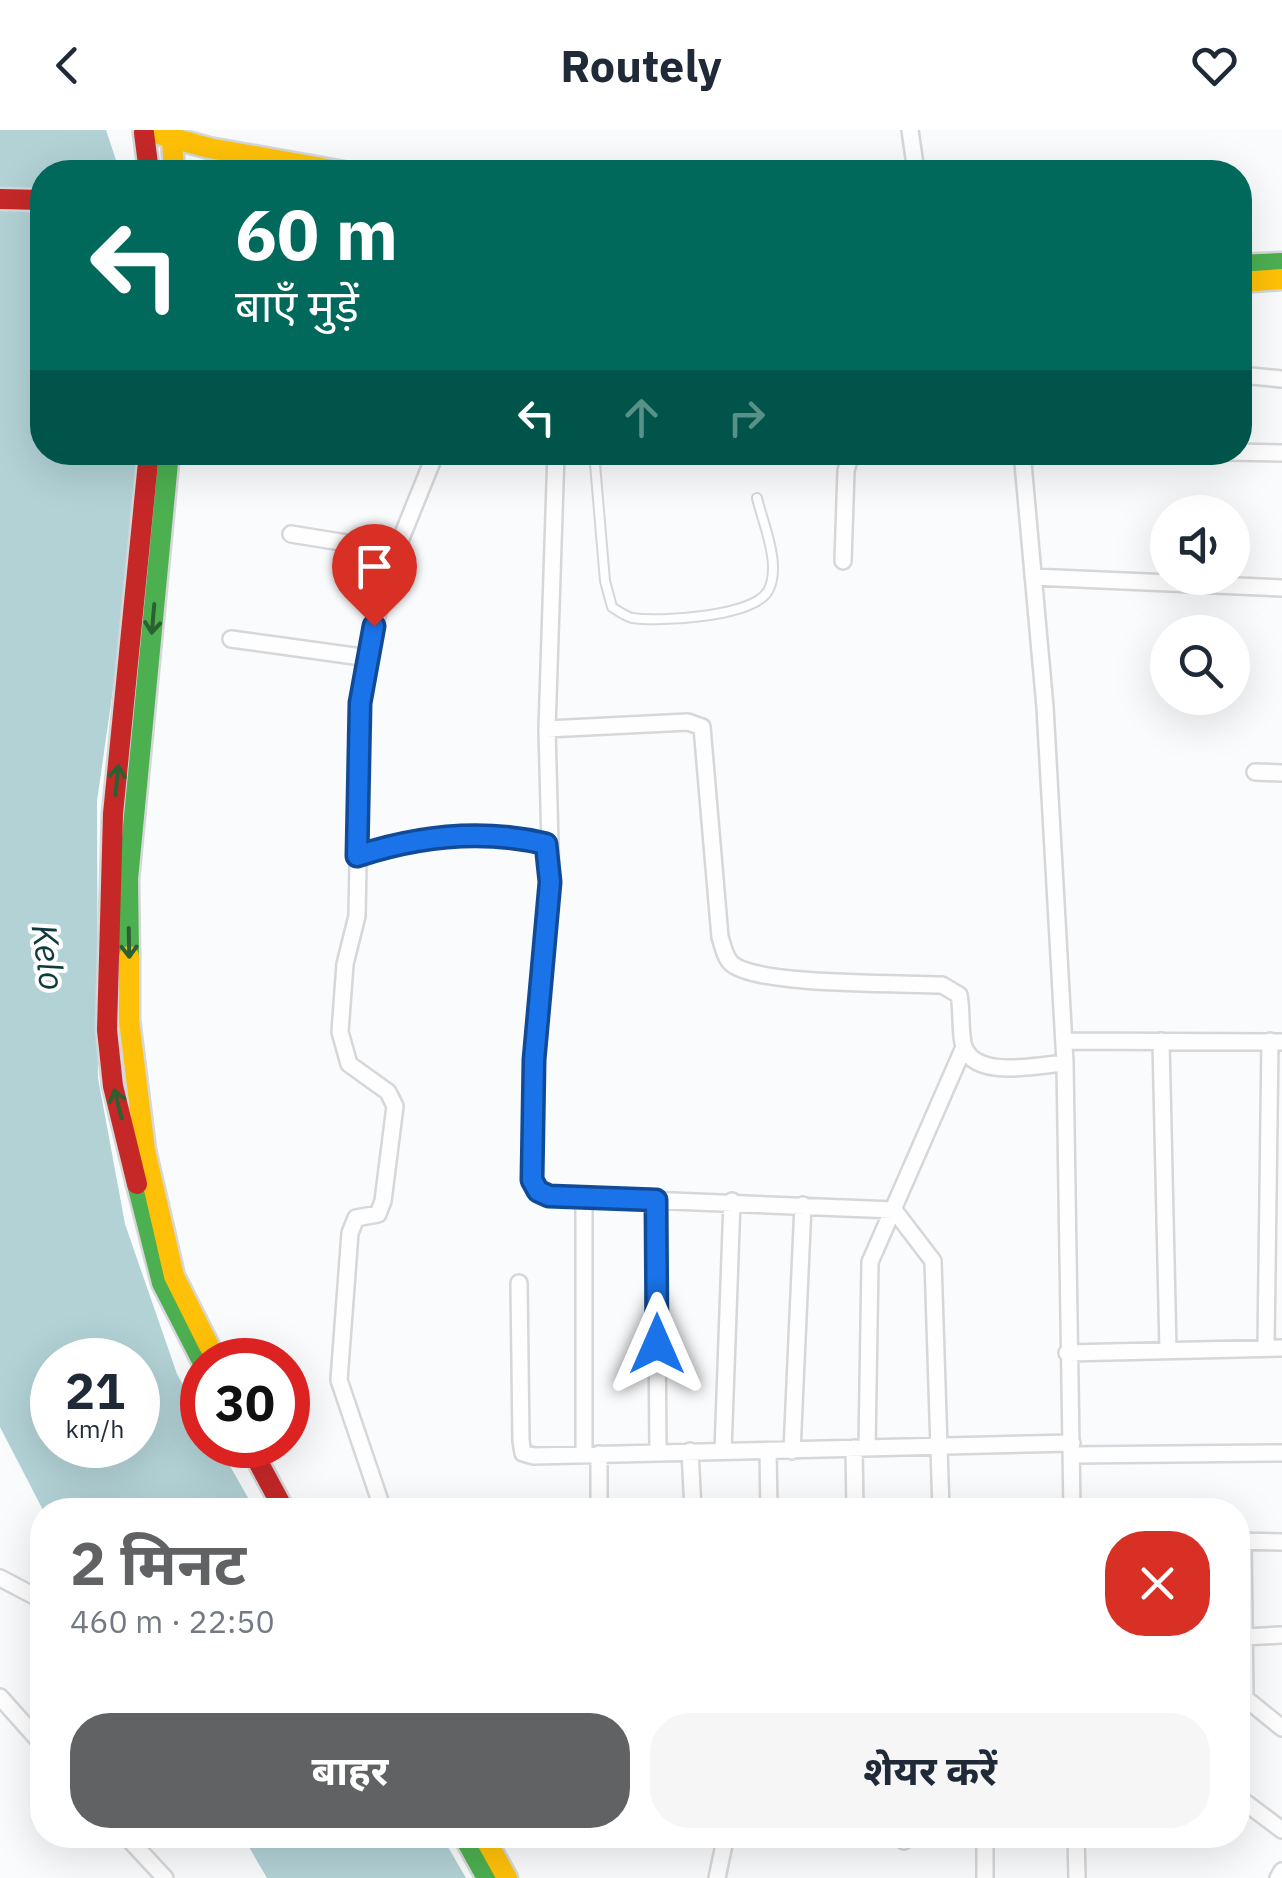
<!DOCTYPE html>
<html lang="hi">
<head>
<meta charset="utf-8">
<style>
  :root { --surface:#fff; --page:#f6f6f7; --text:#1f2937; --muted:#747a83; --accent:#606264 }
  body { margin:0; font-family:"IBM Plex Sans","Noto Sans Devanagari",sans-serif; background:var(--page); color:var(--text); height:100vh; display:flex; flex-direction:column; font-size:38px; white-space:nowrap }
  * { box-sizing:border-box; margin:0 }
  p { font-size:32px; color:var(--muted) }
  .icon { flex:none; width:55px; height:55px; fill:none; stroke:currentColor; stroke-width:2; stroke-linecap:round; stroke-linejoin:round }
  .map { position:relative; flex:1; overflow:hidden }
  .panel { position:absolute; left:30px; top:1368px; width:1220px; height:350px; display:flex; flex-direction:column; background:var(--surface); border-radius:40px; box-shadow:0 10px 40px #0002 }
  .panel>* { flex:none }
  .hud { position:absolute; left:30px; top:30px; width:1222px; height:305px; border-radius:40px; box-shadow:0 10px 40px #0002; background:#00695c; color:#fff; overflow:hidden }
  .controls { position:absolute; left:1150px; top:365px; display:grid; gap:20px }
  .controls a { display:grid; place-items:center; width:100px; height:100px; border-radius:50%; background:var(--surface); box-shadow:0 10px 40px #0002; font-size:50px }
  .speed { position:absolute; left:30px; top:1208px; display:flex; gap:20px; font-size:50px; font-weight:700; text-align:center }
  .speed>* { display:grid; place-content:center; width:130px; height:130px; border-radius:50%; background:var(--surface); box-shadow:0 10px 40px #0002; line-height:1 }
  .speed small { font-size:25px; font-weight:400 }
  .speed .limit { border:15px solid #d22; background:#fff; color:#111 }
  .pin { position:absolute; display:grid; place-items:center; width:85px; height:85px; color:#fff; margin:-102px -42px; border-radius:50% 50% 50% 0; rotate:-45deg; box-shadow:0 0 10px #0007 }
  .pin .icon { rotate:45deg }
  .me { position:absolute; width:110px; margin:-55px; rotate:0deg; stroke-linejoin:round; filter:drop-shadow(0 0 8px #0008) }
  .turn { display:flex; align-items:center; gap:35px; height:210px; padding:0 40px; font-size:45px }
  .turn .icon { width:130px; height:130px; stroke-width:2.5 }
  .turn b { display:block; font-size:70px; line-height:85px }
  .lanes { display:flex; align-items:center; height:95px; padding:0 40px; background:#0003; justify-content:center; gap:50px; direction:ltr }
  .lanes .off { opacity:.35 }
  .round { display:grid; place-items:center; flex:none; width:105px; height:105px; border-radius:40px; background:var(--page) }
  .headline { display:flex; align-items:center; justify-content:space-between; height:170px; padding:0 40px }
  h1 { font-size:60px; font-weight:700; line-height:75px; color:var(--accent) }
  .button { display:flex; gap:20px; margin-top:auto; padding:20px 40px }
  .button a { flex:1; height:115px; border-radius:40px; background:var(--accent); color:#fff; font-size:40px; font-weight:700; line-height:115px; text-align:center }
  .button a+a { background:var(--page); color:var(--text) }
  header { display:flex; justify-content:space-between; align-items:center; height:130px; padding:0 40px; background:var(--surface); font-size:45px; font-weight:700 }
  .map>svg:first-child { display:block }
  .water { fill:#b2d2d6; fill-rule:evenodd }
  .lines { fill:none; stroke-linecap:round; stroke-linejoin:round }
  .lane-casing { stroke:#d5d7d9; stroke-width:12 }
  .street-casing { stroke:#d5d7d9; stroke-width:20 }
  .fast-casing { stroke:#d5d7d9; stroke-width:25 }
  .slow-casing { stroke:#d5d7d9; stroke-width:25 }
  .jam-casing { stroke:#d5d7d9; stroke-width:25 }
  .lane { stroke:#fefeff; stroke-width:8 }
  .street { stroke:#fefeff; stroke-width:15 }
  .fast { stroke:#4caf50; stroke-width:20 }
  .slow { stroke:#ffc107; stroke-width:20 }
  .jam { stroke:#c62828; stroke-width:20 }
  .oneway { stroke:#2d6031 }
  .route-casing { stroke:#114b97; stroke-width:25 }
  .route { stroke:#1a73e8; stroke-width:18 }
  .labels { text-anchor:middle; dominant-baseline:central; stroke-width:8; stroke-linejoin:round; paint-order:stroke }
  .water-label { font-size:35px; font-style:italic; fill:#0f3a3e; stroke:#fff }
</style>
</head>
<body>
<header><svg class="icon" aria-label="back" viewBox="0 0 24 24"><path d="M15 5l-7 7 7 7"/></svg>Routely<svg class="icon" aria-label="heart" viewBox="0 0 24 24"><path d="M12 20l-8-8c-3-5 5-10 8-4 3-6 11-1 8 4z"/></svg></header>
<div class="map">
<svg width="1282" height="1748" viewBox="0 0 1282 1748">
  <rect width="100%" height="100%" fill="#f9fbfd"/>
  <!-- water -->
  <path class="water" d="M0,0H106L120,42H42V322L147,323L97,671L98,948L125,1094L177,1244L202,1289V1315H218L255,1380H43L0,1297ZM52,1230H138V1315H52Z
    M242,1705H441L466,1748H267Z"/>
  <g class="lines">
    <!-- lane casing -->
    <g class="lane-casing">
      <path id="lane" d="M594,322L605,451L612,477C618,481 625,486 632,488C660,492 753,487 768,461C782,435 763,394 757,368"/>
    </g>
    <!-- street casing -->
    <g class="street-casing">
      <path id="street" d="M910,0L916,42
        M1240,245L1282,249
        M556,322L547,599L551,753L534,929L532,1050L538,1061L549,1066L894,1080L933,1131L941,1380
        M1022,322L1045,577L1065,933L1072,1380
        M1226,322L1282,323
        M291,404L396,421
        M843,431L846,341L851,322
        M1033,447L1282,458
        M231,509L369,528
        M547,599L688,592L702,597L720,807C723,816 725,828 732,834C759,856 901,853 942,855L959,865C962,881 960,898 963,913C971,951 1037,935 1065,933
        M1255,642L1282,643
        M357,726C418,706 484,699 546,714
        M1064,911L1282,912
        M1161,911L1168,1220
        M584,1067V1325
        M656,1070L658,1321
        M519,1153L521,1311L523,1323L534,1326L1072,1313
        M1266,1216L1270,911
        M1067,1223L1282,1218
        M854,1318L855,1380
        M867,1318L870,1132L964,917
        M690,1321L693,1380
        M723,1321L732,1071
        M768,1321L769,1380
        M792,1321L803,1075
        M599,1324V1380
        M1072,1325L1282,1323
        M383,1380L339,1250L350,1103L356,1088L378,1084L383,1071L395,976L388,962L349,934L340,902L345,834L357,786L361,573L374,497L396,421L436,322
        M1238,1411L1282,1412
        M1243,1412L1245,1568L1282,1598
        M0,1448L42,1470
        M1244,1507L1282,1505
        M0,1567L42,1614
        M1238,1667L1282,1700
        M125,1705L165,1748
        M904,1705V1711
        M985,1705V1748
        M1076,1705L1077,1748
        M717,1748L726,1705
        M1278,1748L1282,1741"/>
    </g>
    <!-- fast casing -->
    <g class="fast-casing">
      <path id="fast" d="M1240,135L1282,133
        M129,826L128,749L169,322
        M137,1054L162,1153L202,1231
        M463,1705L487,1748"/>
    </g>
    <!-- slow casing -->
    <g class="slow-casing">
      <path id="slow" d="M144,0L209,18L344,42
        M172,10L174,42
        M1240,152L1282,149
        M129,826V890L145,1020L174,1146L209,1216
        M483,1705L507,1748"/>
    </g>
    <!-- jam casing -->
    <g class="jam-casing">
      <path id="jam" d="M144,3L149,42
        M0,69L42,70
        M137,1054L113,956L107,900L113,684L149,322
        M249,1315L284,1380"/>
    </g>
    <!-- lane -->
    <use href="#lane" class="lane"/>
    <!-- street -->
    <use href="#street" class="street"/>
    <!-- fast -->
    <use href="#fast" class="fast"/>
    <!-- slow -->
    <use href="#slow" class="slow"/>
    <!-- jam -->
    <use href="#jam" class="jam"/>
  </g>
  <!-- one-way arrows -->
  <defs><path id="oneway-shaft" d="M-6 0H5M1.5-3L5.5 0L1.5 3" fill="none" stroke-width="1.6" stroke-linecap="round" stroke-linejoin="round" transform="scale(2.5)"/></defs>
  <g class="oneway">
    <use href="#oneway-shaft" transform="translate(153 489) rotate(95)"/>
    <use href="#oneway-shaft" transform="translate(117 650) rotate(-84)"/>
    <use href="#oneway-shaft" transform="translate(129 813) rotate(89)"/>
    <use href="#oneway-shaft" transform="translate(118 974) rotate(-104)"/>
  </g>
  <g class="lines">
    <!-- route casing -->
    <g class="route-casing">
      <path id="route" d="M374,496L360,573L357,726C418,706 484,699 546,714L550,752L534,930L532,1050L538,1061L549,1066L656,1070L657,1214"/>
    </g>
    <!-- route -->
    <use href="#route" class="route"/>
  </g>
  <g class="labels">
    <!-- water labels -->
    <g class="water-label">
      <text transform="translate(49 827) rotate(82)">Kelo</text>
    </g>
  </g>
</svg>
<div class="controls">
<a><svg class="icon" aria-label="sound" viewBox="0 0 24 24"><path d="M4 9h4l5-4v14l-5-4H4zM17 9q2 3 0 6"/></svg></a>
<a><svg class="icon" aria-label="search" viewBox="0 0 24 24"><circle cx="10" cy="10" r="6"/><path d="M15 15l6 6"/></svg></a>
</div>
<div class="speed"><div>21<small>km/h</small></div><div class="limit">30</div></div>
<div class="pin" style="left:374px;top:496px;background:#d93025"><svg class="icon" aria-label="arrive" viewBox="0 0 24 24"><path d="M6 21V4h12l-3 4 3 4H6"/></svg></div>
<svg class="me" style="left:657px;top:1214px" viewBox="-20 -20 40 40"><path d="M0-17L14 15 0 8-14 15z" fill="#1a73e8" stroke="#fff" stroke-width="4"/></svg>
<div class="hud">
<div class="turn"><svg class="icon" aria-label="left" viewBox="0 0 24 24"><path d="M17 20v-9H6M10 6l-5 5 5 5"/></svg><div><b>60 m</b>बाएँ मुड़ें</div></div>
<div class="lanes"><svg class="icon" aria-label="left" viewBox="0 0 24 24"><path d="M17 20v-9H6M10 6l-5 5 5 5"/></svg><svg class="icon off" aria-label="ahead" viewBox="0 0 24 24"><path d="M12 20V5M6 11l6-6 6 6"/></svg><svg class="icon off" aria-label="right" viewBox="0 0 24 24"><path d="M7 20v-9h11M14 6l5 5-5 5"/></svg></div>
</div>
<section class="panel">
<div class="headline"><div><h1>2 मिनट</h1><p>460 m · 22:50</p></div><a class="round" style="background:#d93025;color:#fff"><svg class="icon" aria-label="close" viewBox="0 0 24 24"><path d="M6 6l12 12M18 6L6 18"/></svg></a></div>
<div class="button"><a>बाहर</a><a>शेयर करें</a></div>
</section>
</div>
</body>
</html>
